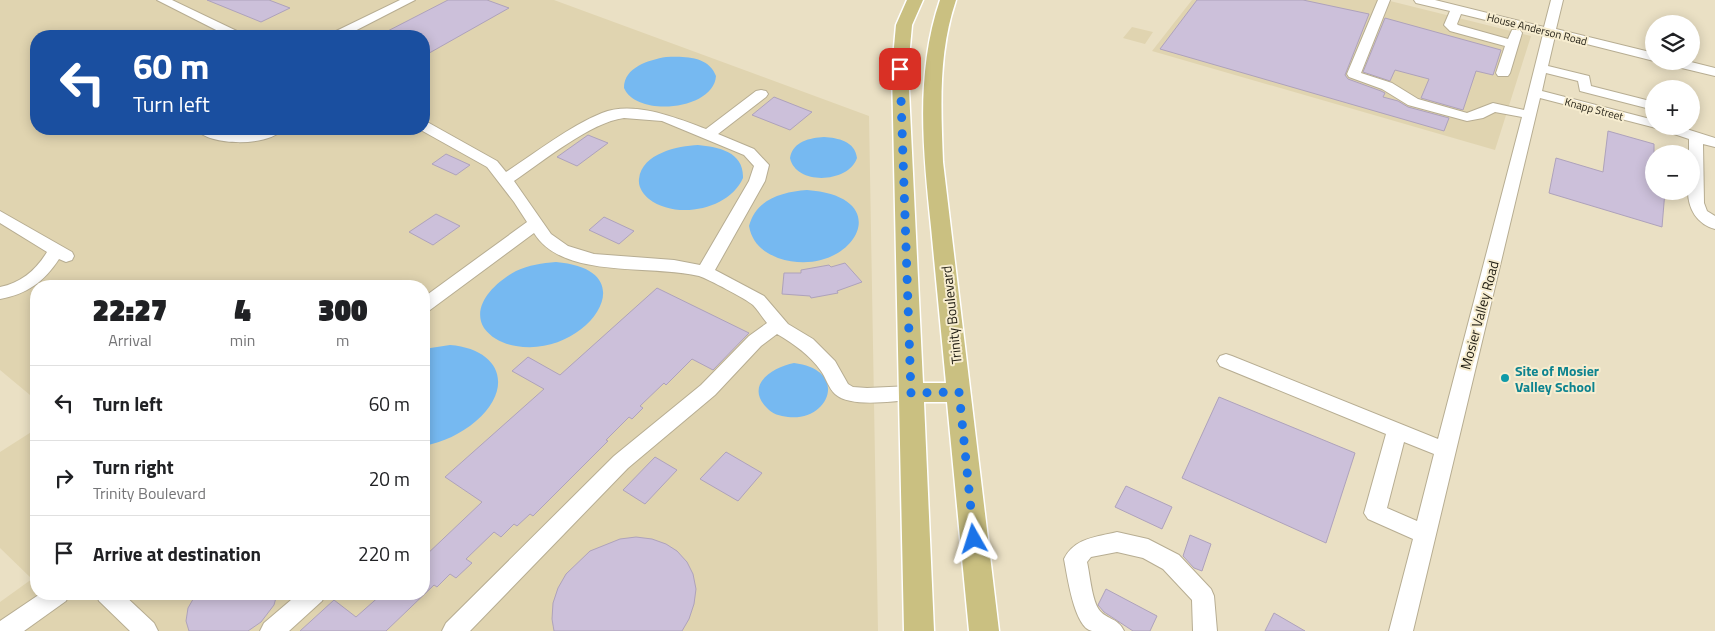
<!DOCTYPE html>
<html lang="en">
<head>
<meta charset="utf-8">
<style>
  :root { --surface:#fff; --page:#f2f2f2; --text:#202124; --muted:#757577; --line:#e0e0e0 }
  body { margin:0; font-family:"Titillium Web",sans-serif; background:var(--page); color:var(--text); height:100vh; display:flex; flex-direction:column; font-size:19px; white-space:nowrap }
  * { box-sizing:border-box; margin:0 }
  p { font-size:16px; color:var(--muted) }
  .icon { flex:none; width:28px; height:28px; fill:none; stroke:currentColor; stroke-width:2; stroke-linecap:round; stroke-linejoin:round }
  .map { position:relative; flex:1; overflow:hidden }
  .panel { position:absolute; left:30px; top:280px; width:400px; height:320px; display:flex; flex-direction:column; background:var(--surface); border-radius:20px; box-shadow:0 2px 12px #0003 }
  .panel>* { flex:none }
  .guide { position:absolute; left:30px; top:30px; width:400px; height:105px; border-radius:20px; box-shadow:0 2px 12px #0003; background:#1a4fa0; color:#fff; overflow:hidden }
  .fabs { position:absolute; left:1645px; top:15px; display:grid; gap:10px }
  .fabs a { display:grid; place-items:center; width:55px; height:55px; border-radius:50%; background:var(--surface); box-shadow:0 2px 12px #0003; font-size:25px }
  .pin { position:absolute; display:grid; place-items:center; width:42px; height:42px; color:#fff; margin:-21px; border-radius:10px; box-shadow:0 2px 8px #0006 }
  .me { position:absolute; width:55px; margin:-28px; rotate:354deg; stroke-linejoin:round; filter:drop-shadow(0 0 4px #0008) }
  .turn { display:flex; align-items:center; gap:18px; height:105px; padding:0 20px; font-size:22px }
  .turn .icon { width:65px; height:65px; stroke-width:2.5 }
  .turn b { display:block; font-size:35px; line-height:42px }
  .eta { display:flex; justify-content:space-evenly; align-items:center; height:85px; text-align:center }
  .eta b { font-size:30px; font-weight:800; line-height:35px }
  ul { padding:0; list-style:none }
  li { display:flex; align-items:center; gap:15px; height:75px; padding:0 20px; border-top:1px solid var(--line) }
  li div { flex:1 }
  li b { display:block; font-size:19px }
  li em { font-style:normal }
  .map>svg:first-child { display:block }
  .built { fill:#e0d4b0; fill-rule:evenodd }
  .water { fill:#76b9f1 }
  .building { fill:#ccc0da; stroke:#aea2bb }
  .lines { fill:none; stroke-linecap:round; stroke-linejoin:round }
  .minor-casing { stroke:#b7ad92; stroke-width:2 }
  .major-casing { stroke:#fff; stroke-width:3 }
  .minor { fill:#fff; fill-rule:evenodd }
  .major { fill:#cac081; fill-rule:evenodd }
  .route { stroke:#1a73e8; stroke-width:9; stroke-dasharray:0 16.2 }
  .culture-dot { fill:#0f9aa8; stroke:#f7edd0; stroke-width:2 }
  .labels { text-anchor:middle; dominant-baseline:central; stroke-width:4; stroke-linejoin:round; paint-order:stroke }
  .far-street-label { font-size:11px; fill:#1f1c12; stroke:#f7edd0 }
  .street-label { font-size:14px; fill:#1f1c12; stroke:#f7edd0 }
  .culture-label { font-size:14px; font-weight:bold; fill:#0d838f; stroke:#f7edd0; text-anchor:start }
</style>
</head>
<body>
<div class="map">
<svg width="1715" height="631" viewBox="0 0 1715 631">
  <rect width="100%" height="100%" fill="#eae0c4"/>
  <!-- built -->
  <path class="built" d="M0,0H554L869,116L878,631H0V602L32,579L0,548V452L36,429V594H424V286H36V400L0,370ZM36,36H424V129H36Z
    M1192,0H1386L1531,36L1495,150L1152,51Z
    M1132,27L1153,32L1145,44L1123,38Z"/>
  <!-- water -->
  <path class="water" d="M666,57C684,56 709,56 716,76C714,110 637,118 624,88C624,67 649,60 666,57Z
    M824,137C838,138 855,141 857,158C849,183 796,186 790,158C793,141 810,138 824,137Z
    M698,145C719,147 744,152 743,178C729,210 676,220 649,199C643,194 638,187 639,179C642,153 678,146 698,145Z
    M807,190C903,197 849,282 778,258C763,252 752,243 749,226C756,199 782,192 807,190Z
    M556,262C651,270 584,359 516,346C504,344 492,339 484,328C470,305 497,281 516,271C529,265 542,263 556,262Z
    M450,345C500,349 515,387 476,421C461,434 443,442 424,446V349Z
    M794,363C850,370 829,422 788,417C780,416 772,414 767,408C744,385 773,367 794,363Z"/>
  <!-- building -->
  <path class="building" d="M207,0H269L290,8L261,22Z
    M448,0H487L509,8L424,56V36H378Z
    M1197,0H1303L1369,14L1345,75L1348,79L1381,91L1385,93L1383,97L1398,101L1408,107L1449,118L1444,131L1160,49Z
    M1385,18L1501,50L1493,75L1476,71L1463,110L1421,98L1429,79L1395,70L1390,81L1363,72Z
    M774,97L812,112L790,130L752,115Z
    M1608,131L1654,144V191H1665L1662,227L1549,193L1556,158L1603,172Z
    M588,135L608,143L577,166L557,157Z
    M446,154L470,165L456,175L432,164Z
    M436,214L460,226L433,245L409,232Z
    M604,217L634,231L619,244L589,230Z
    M845,263L862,282L837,291L838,293L811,298L810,296L782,294L784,273H801V270L829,265L831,267Z
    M657,288L749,333L713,370L692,359L666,385L664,383L640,406L643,408L632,419L629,417L606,440L608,441L533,516L530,514L517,526L514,524L501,537L494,532L466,559L472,563L456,578L450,574L437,587L434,585L386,631H300L334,600L356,617L382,594H424V557L482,502L445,477L544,389L512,371L528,357L560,375Z
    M1219,397L1355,453L1326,543L1182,478Z
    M726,452L762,473L738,501L700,479Z
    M655,457L677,470L645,504L623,490Z
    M1126,486L1172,507L1162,529L1115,507Z
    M1190,535L1211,544L1202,571L1194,568L1183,556Z
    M636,537L652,539L666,544L677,551L687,562L693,574L696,589L694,604L689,619L682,631H554L552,619L553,603L558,588L566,574L590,551L620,539Z
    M1106,589L1157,616L1150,631H1133L1104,612L1098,605Z
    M196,594H277L274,605L261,622L248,631H189L186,621L188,608Z
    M1274,613L1305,631H1265Z"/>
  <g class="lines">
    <!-- minor casing -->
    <g class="minor-casing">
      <path id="minor" d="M157,0H172L241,33L243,36H228Z
        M400,0H415L345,36H330L332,33Z
        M1378,0H1390L1361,73L1392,83L1418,99L1467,113L1493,103L1524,110L1543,34L1461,14L1457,24L1458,25L1508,39L1512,30H1520L1522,33L1510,73L1508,76H1498L1496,73L1505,46L1450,31L1444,25L1450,11L1416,3L1414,0H1435L1544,27L1551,0H1563L1556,29L1654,53V61L1555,36L1548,66L1589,76L1591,86L1654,102V110L1580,91L1578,81L1546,73L1542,91L1654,120V126H1677L1715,138V147L1703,144L1704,203L1707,211L1715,216V229C1697,224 1688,209 1688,191H1691V154H1689V139L1656,128L1540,98L1413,631H1389L1413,539L1368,519L1364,513L1386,434L1220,366L1217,361L1220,356L1226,354L1232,356L1438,439L1522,117L1495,112L1483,118L1467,121L1408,105L1382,89L1349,77L1347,74ZM1404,442L1434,454L1417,521L1387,508Z
        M1664,61H1687L1715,68V76L1665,64Z
        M761,90L766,91L768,94L766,97L718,134L754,149L769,165L765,181L715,270L764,296L788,324L813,339L835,361L848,384L853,387L867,388L911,386L918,388L920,393L918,398L911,400C892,401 850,408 835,394C829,389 826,378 821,371C810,355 794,344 777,334L761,346L715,395L628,468L470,631H442L446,623L614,456L701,385L749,336L767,323C762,317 758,310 753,305C746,299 708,279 699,276C651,264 563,280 534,233L430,310L424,312V297L527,222L514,202L487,167L419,129H424V122L429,123L497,161L506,172C537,152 568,127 602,113C633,100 677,118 706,129L756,91ZM624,118L662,121L744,155L754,166L749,181L700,265L674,260L594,254L568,246L551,234L514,181C542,162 591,122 624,118Z
        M196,129H216L240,134L254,133L266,129H283C269,147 208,146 196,129Z
        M0,211L72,252L74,256L72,260L66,262L59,259C44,282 27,294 0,299V287C21,283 36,270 47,252L0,223Z
        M1117,532L1148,539L1179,555L1211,589L1214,596L1217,631H1193L1192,600L1163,569L1143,558L1117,552L1091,557L1087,562C1090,575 1092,602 1100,611C1108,620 1118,618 1124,631C1114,631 1101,631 1092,631C1074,628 1067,574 1064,559C1074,538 1096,537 1117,532Z
        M40,594H69L66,601L24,631H0V621Z
        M96,594H123L154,623L158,631H130L99,601Z
        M298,594H325L322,601L289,631H260L264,623Z"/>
    </g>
    <!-- major casing -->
    <g class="major-casing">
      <path id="major" d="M907,0H923L912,25L908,69L923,383H946C941,331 936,279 931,227C923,151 915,73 940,0H956C938,53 941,107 943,162L999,631H969L947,402H924L934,631H904L892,69L896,25Z"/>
    </g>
    <!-- minor -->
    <use href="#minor" class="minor"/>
    <!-- major -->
    <use href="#major" class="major"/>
  </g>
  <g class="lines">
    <!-- route -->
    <path class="route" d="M900,69L911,393L959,392L974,539"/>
  </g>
  <!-- markers -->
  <circle class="culture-dot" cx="1505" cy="378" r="5"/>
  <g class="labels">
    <!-- far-street labels -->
    <g class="far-street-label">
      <text transform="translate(1537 29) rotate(14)">House Anderson Road</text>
      <text transform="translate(1594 109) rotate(15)">Knapp Street</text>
    </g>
    <!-- street labels -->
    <g class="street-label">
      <text transform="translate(951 315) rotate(-96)">Trinity Boulevard</text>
      <text transform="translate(1479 315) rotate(-75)">Mosier Valley Road</text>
    </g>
    <!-- culture labels -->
    <g class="culture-label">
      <text x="1515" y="370">Site of Mosier<tspan x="1515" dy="16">Valley School</tspan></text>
    </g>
  </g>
</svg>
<div class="fabs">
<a><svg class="icon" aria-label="layers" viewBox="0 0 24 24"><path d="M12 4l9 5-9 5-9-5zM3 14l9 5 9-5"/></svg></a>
<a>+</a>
<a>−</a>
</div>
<div class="pin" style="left:900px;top:69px;background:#d93025"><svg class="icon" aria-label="arrive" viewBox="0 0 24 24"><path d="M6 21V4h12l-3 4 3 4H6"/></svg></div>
<svg class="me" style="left:974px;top:539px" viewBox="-20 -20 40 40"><path d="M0-17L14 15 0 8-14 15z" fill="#1a73e8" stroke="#fff" stroke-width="4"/></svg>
<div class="guide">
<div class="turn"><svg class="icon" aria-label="left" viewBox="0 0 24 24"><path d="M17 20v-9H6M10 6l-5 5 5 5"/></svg><div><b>60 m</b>Turn left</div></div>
</div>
<section class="panel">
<div class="eta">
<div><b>22:27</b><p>Arrival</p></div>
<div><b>4</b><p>min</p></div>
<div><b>300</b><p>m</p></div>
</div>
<ul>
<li><svg class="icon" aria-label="left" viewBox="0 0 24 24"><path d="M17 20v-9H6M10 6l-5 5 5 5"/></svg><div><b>Turn left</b></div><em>60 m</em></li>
<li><svg class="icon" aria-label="right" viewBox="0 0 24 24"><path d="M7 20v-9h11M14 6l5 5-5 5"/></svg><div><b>Turn right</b><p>Trinity Boulevard</p></div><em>20 m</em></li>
<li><svg class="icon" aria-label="arrive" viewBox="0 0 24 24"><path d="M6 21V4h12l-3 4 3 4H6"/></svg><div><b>Arrive at destination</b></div><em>220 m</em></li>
</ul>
</section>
</div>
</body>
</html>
